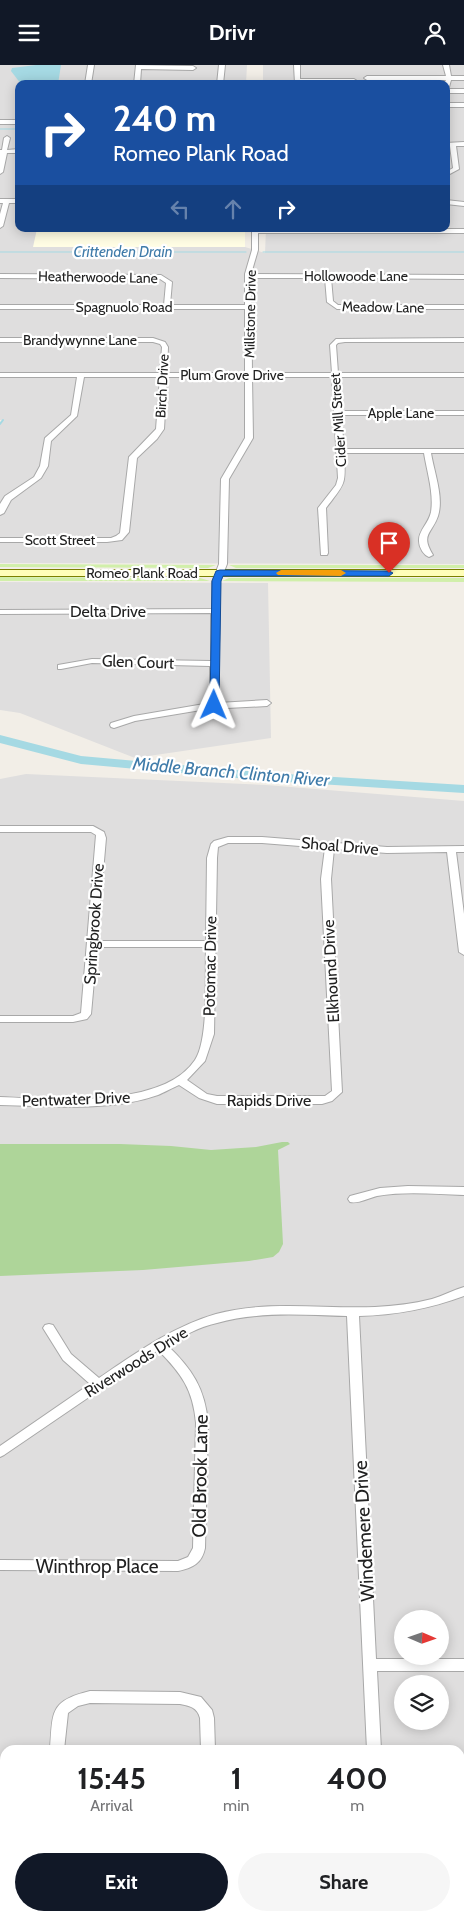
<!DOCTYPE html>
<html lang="en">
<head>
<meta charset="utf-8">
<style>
  :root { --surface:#fff; --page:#f6f6f6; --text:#202124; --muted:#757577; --accent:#111827 }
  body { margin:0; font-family:Cabin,sans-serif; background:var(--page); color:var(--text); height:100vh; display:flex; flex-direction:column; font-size:19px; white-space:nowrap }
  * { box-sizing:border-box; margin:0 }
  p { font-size:16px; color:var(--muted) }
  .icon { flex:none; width:28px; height:28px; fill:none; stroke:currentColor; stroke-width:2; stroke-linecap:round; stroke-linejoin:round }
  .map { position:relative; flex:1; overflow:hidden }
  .sheet { position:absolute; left:0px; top:1680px; width:465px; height:176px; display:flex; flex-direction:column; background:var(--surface); border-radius:15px 15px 0 0; box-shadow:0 2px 12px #0003 }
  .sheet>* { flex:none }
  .top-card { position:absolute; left:15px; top:15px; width:435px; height:152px; border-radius:10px; box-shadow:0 2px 12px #0003; background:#1a4fa0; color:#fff; overflow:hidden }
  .needle { width:32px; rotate:92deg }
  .fabs { position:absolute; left:394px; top:1545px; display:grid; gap:10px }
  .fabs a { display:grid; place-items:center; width:55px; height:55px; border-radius:50%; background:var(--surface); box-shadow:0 2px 12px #0003; font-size:25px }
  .pin { position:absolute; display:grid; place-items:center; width:42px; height:42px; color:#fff; margin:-51px -21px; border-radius:50% 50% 50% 0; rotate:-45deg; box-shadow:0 0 5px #0007 }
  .pin .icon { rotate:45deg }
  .me { position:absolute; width:55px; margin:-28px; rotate:1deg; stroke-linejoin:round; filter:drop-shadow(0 0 4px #0008) }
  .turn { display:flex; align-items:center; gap:18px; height:105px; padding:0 15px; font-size:22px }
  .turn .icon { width:65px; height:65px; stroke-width:2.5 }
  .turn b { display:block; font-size:35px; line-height:42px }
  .lanes { display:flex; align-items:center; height:48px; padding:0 15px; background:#0003; justify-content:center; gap:25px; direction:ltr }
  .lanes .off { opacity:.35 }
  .eta { display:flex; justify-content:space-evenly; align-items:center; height:85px; text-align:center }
  .eta b { font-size:30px; font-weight:800; line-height:35px }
  .cta { display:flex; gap:10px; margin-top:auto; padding:10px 15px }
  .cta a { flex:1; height:58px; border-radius:30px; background:var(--accent); color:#fff; font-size:20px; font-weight:800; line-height:58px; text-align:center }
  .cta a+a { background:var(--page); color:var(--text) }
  header { display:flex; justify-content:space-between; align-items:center; height:65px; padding:0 15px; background:var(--accent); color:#fff; font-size:22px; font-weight:800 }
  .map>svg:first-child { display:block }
  .residential { fill:#dfdede; fill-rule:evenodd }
  .education { fill:#fffde4 }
  .grass { fill:#d1efaa }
  .forest { fill:#aed599 }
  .water { fill:#a5d9e3 }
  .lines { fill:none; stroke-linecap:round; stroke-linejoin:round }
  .stream-far1 { stroke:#a5d9e3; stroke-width:1 }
  .stream { stroke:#a5d9e3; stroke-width:2 }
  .river { fill:#a5d9e3; fill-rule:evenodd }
  .minor-casing { stroke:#a8a8a8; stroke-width:2 }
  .secondary-casing { stroke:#7b8100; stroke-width:2 }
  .minor { fill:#fff; fill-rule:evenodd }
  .secondary { fill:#fffeb9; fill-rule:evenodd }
  .route { fill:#1a73e8; stroke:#114b97 }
  .slow { fill:#f59e0b }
  .labels { text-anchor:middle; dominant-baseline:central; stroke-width:4.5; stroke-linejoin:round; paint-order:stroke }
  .far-street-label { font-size:14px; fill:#212121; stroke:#fff }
  .far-water-label { font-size:15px; font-style:italic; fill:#3f7ba9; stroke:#fff }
  .street-label { font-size:16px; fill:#212121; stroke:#fff }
  .water-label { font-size:18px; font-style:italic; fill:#3f7ba9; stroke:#fff }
  .near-street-label { font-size:19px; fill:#212121; stroke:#fff }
</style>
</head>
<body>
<header><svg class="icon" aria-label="menu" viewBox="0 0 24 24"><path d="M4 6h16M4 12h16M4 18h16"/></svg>Drivr<svg class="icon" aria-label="person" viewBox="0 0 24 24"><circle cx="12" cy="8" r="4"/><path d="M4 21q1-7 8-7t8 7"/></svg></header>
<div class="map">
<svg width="464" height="1856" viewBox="0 0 464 1856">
  <rect width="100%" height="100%" fill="#f2eee7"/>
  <!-- residential -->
  <path class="residential" d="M0,0H247L246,19H19V164H37L34,182H245L265,188L266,164H446V19H263V0H464V499L0,498V359L3,355H0Z
    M0,517L268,518L271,673L135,693L20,648L0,645Z
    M26,709L266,720L464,736V1856H0V714ZM402,1554H440V1591H402ZM402,1619H440V1656H402ZM5,1685H460V1851H5Z"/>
  <!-- education -->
  <path class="education" d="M37,164H245V182H33Z"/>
  <!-- grass -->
  <path class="grass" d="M0,499L216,500L208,503L5,502H0Z
    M229,500H464V503H236Z
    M0,512L200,513L210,516H0Z
    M229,513H464V517L222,516Z"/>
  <!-- forest -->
  <path class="forest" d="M282,1077H288L290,1079L278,1085L283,1179L279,1187L273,1192L249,1196L143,1205L0,1211V1079H120L171,1081L211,1085L256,1082Z"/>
  <!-- water -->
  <path class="water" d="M36,0H61L58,19H21L11,6L12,3Z"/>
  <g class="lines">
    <!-- stream-far1 -->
    <path class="stream-far1" d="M0,64H19
      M0,187H246
      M263,187H464"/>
    <!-- stream -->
    <path class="stream" d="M0,359L3,355"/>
    <!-- river -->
    <path class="river" d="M0,670L81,691L270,708L464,720V728L270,716L81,699L0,678Z"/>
    <!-- minor casing -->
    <g class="minor-casing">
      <path id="minor" d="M88,0H94L91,19H85Z
        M136,0L193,1L196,3L193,5L141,4L140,19H134Z
        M219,0H225L223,19H217Z
        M294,0H300V14H354L357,16L354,18L295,19Z
        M443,0H449L451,11H464V15H451L449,22L446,24V19H444L446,15H367L364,13L367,11H446Z
        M446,24H464V28H446Z
        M446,38H464V42H446Z
        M0,55H19V59H0Z
        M7,71L10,73L7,85L19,84V88H7L3,107L0,109V85H2L4,73Z
        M464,77V81H456L459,104L446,111V107L453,103L450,81L446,80V78Z
        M0,134H19V138H9L3,161L0,163V149L3,138H0Z
        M446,135L464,137V141L446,139Z
        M252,164H464V168H258V185L251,209L464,210V214L331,213L333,236L338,240H464V244H337L327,237L325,213H251L252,308H332L330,280L336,274L464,273V277H345L338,278L336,280L338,308H464V312H339L341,346H464V350H341L344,384H464V388H431C434,407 444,432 438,451C432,469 420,469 433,490L429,492C424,490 419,483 419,476C418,466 429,458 431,447C434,428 427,407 424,388H344C346,421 345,418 326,443L328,488L327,490H321L318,443L336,420L338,413L332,312H252L253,373L229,414L227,499L220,517L218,638L267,635L271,638L267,641L207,644L135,656L114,663L111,662L110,660L111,658L134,651L210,638V601L92,598L61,604H58V600L92,594L211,596V548L0,549V545L212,544V517L219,499L221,414L245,373V312H167L164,364L157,374L137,393L129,467L122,475L107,477H0V473H111L116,471L120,468L129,392L156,364L160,312H84L77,351L51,376L48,401L41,413L11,435L4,448L0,450V439L5,431L34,412L40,401L45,373L71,350L77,312H0V308H160L162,282L160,279L153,277H0V273H153L165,277L168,282L167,308H245V244H0V240H164L166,218L160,214L0,213V209L161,210L172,217L170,240H245V209L252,185Z
        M0,761H93L104,767L106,773L97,876H206L207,793L211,779L214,776L228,772H262L387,782L464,781V787H456L464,849V890L459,887L447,787L387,788L334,784L331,814L342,1027L332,1036L322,1039H217L199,1033L179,1020C172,1023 165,1027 158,1030C110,1047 50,1041 0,1040V1032C51,1034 163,1044 195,995C209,974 205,909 206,882H97L91,949L87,954L73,957H0V951H73L81,948L96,770L91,767H0ZM228,778H262L325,783L321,814L332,1026L325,1031H217L207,1029L187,1015L205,996L214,969L217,793L218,782Z
        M408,1121L464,1122V1130C435,1129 405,1126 377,1131C369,1133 358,1139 350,1137L348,1134L350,1131L380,1123Z
        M464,1222V1231C429,1244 396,1250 359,1251L376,1594H464V1606H377L381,1685H367L347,1251C304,1250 259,1246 217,1258C199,1262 183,1271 167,1280C192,1304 205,1323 208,1358L205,1483C202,1498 193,1503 178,1506L0,1505V1495L178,1496L188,1492L193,1483L196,1358C193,1325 182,1309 158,1285L4,1390L0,1392V1381L90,1319L63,1295L43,1263L45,1260L49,1259L53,1260L71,1289L99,1313C136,1288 172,1262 216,1249C267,1235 323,1244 375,1242C394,1241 413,1239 432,1234C443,1231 453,1225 464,1222Z
        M90,1626L180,1627L201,1632L212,1645L214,1653L215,1685H201L200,1653C197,1642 190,1641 180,1639L90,1638L78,1641L68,1648L64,1685H50C53,1647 49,1636 90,1626Z
        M43,1851H57L58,1856H44Z
        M79,1851H111L109,1856H77Z
        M391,1851H406L408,1856H393Z"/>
    </g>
    <!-- secondary casing -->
    <g class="secondary-casing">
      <path id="secondary" d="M0,505H464V511H0Z"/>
    </g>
    <!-- minor -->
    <use href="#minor" class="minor"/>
    <!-- secondary -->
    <use href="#secondary" class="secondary"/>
  </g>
  <!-- route -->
  <path class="route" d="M220,505L389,506L393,508L389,511H223L221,516L219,640L214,643L210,640L212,516L216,506Z"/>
  <!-- slow -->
  <path class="slow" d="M281,505H341L346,508L341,511L278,510L276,508Z"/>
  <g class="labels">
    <!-- far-street labels -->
    <g class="far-street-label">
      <text x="356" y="211">Hollowoode Lane</text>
      <text transform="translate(98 212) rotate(1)">Heatherwoode Lane</text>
      <text x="124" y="242">Spagnuolo Road</text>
      <text transform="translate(383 242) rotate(1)">Meadow Lane</text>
      <text transform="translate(250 249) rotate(-89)">Millstone Drive</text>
      <text x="80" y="275">Brandywynne Lane</text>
      <text x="232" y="310">Plum Grove Drive</text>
      <text transform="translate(162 321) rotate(-87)">Birch Drive</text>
      <text x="401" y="348">Apple Lane</text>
      <text transform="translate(338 355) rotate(-94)">Cider Mill Street</text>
      <text x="60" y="475">Scott Street</text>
      <text x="142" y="508">Romeo Plank Road</text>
    </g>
    <!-- far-water labels -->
    <g class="far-water-label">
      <text x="123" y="187">Crittenden Drain</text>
    </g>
    <!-- street labels -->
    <g class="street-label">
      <text x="108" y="546">Delta Drive</text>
      <text transform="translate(138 597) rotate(2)">Glen Court</text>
      <text transform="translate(340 781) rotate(5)">Shoal Drive</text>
      <text transform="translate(94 859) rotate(-86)">Springbrook Drive</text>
      <text transform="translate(210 901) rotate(-89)">Potomac Drive</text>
      <text transform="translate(331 906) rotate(-93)">Elkhound Drive</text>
      <text transform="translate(76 1034) rotate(-2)">Pentwater Drive</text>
      <text x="269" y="1035">Rapids Drive</text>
      <text transform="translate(136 1297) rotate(-32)">Riverwoods Drive</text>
    </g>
    <!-- water labels -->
    <g class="water-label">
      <text transform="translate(231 707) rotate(5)">Middle Branch Clinton River</text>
    </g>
    <!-- near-street labels -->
    <g class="near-street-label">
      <text transform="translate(200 1411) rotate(-89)">Old Brook Lane</text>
      <text transform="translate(364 1466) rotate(-93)">Windemere Drive</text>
      <text x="97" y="1501">Winthrop Place</text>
    </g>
  </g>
</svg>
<div class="fabs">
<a><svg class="needle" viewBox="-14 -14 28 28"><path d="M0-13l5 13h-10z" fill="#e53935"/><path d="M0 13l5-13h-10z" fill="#757577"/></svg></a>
<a><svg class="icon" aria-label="layers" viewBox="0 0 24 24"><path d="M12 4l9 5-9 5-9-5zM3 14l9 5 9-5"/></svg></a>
</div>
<div class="pin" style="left:389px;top:508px;background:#d93025"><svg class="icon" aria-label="arrive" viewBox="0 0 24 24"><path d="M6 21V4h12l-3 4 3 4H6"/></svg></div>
<svg class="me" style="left:214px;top:640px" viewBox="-20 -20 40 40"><path d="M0-17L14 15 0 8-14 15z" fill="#1a73e8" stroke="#fff" stroke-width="4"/></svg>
<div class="top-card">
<div class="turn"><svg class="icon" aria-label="right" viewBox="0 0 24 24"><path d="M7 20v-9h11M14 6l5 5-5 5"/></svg><div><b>240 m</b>Romeo Plank Road</div></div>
<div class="lanes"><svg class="icon off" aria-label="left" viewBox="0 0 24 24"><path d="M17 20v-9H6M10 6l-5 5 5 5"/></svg><svg class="icon off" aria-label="ahead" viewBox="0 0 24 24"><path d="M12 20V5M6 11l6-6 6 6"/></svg><svg class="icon" aria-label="right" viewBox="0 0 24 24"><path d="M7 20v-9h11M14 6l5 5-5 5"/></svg></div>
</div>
<section class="sheet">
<div class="eta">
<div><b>15:45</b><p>Arrival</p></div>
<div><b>1</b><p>min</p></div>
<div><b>400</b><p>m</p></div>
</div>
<div class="cta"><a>Exit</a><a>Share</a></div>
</section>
</div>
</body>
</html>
